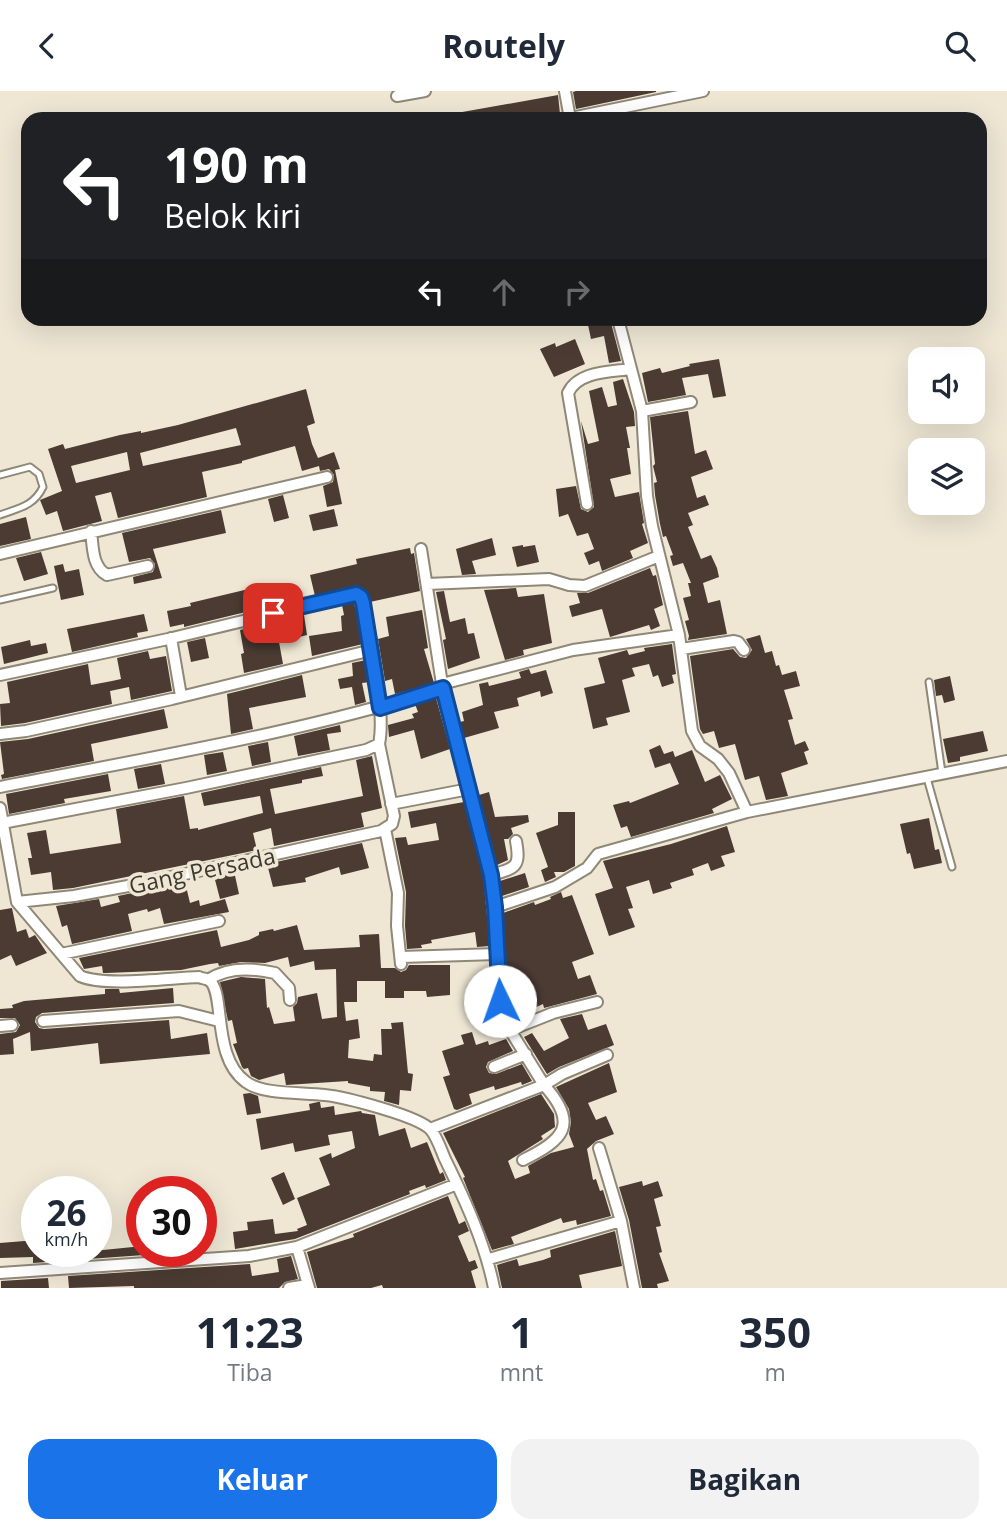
<!DOCTYPE html>
<html lang="id">
<head>
<meta charset="utf-8">
<style>
  :root { --surface:#fff; --page:#f2f2f3; --text:#1f2937; --muted:#747a83; --accent:#1a73e8 }
  body { margin:0; font-family:"Open Sans",sans-serif; background:var(--page); color:var(--text); height:100vh; display:flex; flex-direction:column; font-size:26px; white-space:nowrap }
  * { box-sizing:border-box; margin:0 }
  p { font-size:23px; color:var(--muted) }
  .icon { flex:none; width:38px; height:38px; fill:none; stroke:currentColor; stroke-width:2; stroke-linecap:round; stroke-linejoin:round }
  .map { position:relative; height:1197px; overflow:hidden }
  .details { display:flex; flex-direction:column; background:var(--surface); flex:1 }
  .details>* { flex:none }
  .banner { position:absolute; left:21px; top:21px; width:966px; height:214px; border-radius:21px; box-shadow:0 7px 28px #0002; background:#202124; color:#fff; overflow:hidden }
  .buttons { position:absolute; left:908px; top:256px; display:grid; gap:14px }
  .buttons a { display:grid; place-items:center; width:77px; height:77px; border-radius:14px; background:var(--surface); box-shadow:0 7px 28px #0002; font-size:35px }
  .speed { position:absolute; left:21px; top:1085px; display:flex; gap:14px; font-size:35px; font-weight:700; text-align:center }
  .speed>* { display:grid; place-content:center; width:91px; height:91px; border-radius:50%; background:var(--surface); box-shadow:0 7px 28px #0002; line-height:1 }
  .speed small { font-size:18px; font-weight:400 }
  .speed .limit { border:10px solid #d22; background:#fff; color:#111 }
  .pin { position:absolute; display:grid; place-items:center; width:60px; height:60px; color:#fff; margin:-30px; border-radius:14px; box-shadow:0 4px 10px #0006 }
  .me { position:absolute; width:77px; margin:-38px; rotate:357deg; stroke-linejoin:round; filter:drop-shadow(0 0 5px #0008) }
  .turn { display:flex; align-items:center; gap:24px; height:147px; padding:0 28px; font-size:32px }
  .turn .icon { width:91px; height:91px; stroke-width:2.5 }
  .turn b { display:block; font-size:49px; line-height:60px }
  .lanes { display:flex; align-items:center; height:66px; padding:0 28px; background:#0003; justify-content:center; gap:35px; direction:ltr }
  .lanes .off { opacity:.35 }
  .eta { display:flex; justify-content:space-evenly; align-items:center; height:119px; text-align:center }
  .eta b { font-size:42px; font-weight:700; line-height:49px }
  .cta { display:flex; gap:14px; margin-top:auto; padding:14px 28px }
  .cta a { flex:1; height:80px; border-radius:21px; background:var(--accent); color:#fff; font-size:28px; font-weight:700; line-height:80px; text-align:center }
  .cta a+a { background:var(--page); color:var(--text) }
  header { display:flex; justify-content:space-between; align-items:center; height:91px; padding:0 28px; background:var(--surface); font-size:32px; font-weight:700 }
  .map>svg:first-child { display:block }
  .building { fill:#4b3b33; fill-rule:evenodd }
  .lines { fill:none; stroke-linecap:round; stroke-linejoin:round }
  .lane-casing { stroke:#8f8877; stroke-width:9 }
  .street-casing { stroke:#8f8877; stroke-width:14 }
  .lane { stroke:#fff; stroke-width:5 }
  .street { stroke:#fff; stroke-width:10 }
  .route-casing { stroke:#114b97; stroke-width:18 }
  .route { stroke:#1a73e8; stroke-width:12 }
  .labels { text-anchor:middle; dominant-baseline:central; stroke-width:7; stroke-linejoin:round; paint-order:stroke }
  .street-label { font-size:23px; fill:#3b3831; stroke:#efe7d4 }
</style>
</head>
<body>
<header><svg class="icon" aria-label="back" viewBox="0 0 24 24"><path d="M15 5l-7 7 7 7"/></svg>Routely<svg class="icon" aria-label="search" viewBox="0 0 24 24"><circle cx="10" cy="10" r="6"/><path d="M15 15l6 6"/></svg></header>
<div class="map">
<svg width="1007" height="1197" viewBox="0 0 1007 1197">
  <rect width="100%" height="100%" fill="#efe7d4"/>
  <!-- building -->
  <path class="building" d="M576,0H656V1L576,18L573,1Z
    M558,4L560,23L535,28H452L451,23Z
    M593,228H610L621,270L609,272L604,245L591,248L587,229Z
    M575,248L585,273L554,286L540,258L555,252L556,256Z
    M719,268L726,305L713,307L708,283L682,287L686,304L648,311L642,282L660,277L662,282L690,275L689,273Z
    M623,288L634,321L635,335L626,336L630,357H627L631,383L610,388L615,406L639,401L644,432L642,433L648,452L630,460L633,467L602,480L599,470L589,474L584,462L594,458L588,442L577,445L568,423L559,426L556,398L576,395L581,418L588,421L594,416L581,330L588,353L599,350L589,300L602,296L608,316L617,314L613,291Z
    M306,298L315,332L307,335L312,353L318,367L334,361L340,378L335,379L342,413L327,416L323,395L333,391L334,384L329,378L320,380L319,375L302,380L295,355L242,370V372L202,381L207,406L118,427L111,401L95,405L102,430L63,440L57,420L46,424L40,409L62,400L48,358L63,353L65,358L120,344L141,340V342L178,334ZM236,337L241,354L143,375L140,362ZM127,361L130,379L76,392L71,375Z
    M688,320L695,363L706,359L713,378L691,386L697,407L705,404L709,414L688,422L693,434L688,436L701,468L711,464L717,477L719,486L703,492L708,512L720,509L727,543L688,549L689,545L685,530L689,529L683,507L691,505L688,492H691L683,472L673,475L670,465L673,464L666,445L663,446L660,433L655,404L654,392L657,391L653,375L655,373L650,326Z
    M283,404L289,427L274,431L268,408Z
    M334,418L338,435L313,440L309,424Z
    M221,419L226,442L153,458L162,487L134,493L133,486L153,481L155,473L150,467L129,471L122,442Z
    M26,426L31,448L0,455V433Z
    M492,447L496,464L472,470L476,483L462,484L456,458Z
    M523,454V456L535,454L539,471L517,476L512,456Z
    M410,457L411,463L414,462L420,500L370,511L367,501L355,495L315,505L310,484L357,473L356,468Z
    M41,461L48,483L24,490L16,467Z
    M63,473L65,481L79,478L84,504L61,509L54,475Z
    M650,477L653,485L656,484L663,514L654,518L660,535L651,539L649,534L610,546L602,518L572,526L569,515L580,512L577,502H588Z
    M274,492L279,513L184,536V533L170,536L167,520L191,515L190,512Z
    M516,497L518,506L544,503L552,552L523,559L524,564L505,569L484,499Z
    M444,500L450,531L465,527L468,543L474,542L480,567L448,578L443,549L446,548L436,501Z
    M354,512L363,553L312,565L309,545L342,540L341,525L344,524L342,514Z
    M422,519L428,557L424,558L434,592L395,603L392,588L385,590L378,548L389,545L386,526Z
    M144,523L148,540L137,542L138,546L72,561L67,538Z
    M304,524L307,544L279,551L283,573L244,582L241,563L244,562L240,539Z
    M760,544L765,562L772,560L776,575L779,574L782,584L796,580L800,595L784,599L793,628L788,629L795,654L805,650L809,659L804,661L808,673L781,682L788,705L766,709L759,685L745,689L735,653L719,657L714,640L703,643L700,638L690,565L733,558L740,566L746,567L752,559L746,548Z
    M205,547L209,567L191,571L187,551Z
    M30,549L31,555L46,552L48,562L4,573L1,556Z
    M672,553L676,583L672,584L674,592L662,596L658,584L653,586L649,573L632,577L635,585L622,589L630,621L606,627L608,634L593,638L584,597L605,592L598,567L627,559L629,564L645,560L644,557Z
    M148,560L150,568L166,565L172,600L131,609L129,596L110,600L112,613L25,632L1,635L0,613L10,612L7,591L88,573L91,594L112,590L121,588L117,567Z
    M366,569L370,591L362,592L366,611L355,614L352,596L340,598L338,588L353,585L352,572Z
    M529,578L531,583L546,579L553,602L541,606L540,600L517,607L519,615L494,621L499,637L464,647L460,631L464,630L462,621L483,614L479,593L488,591L489,595L521,587L519,581Z
    M302,584L306,606L249,617L253,638L231,643L227,603Z
    M950,585L955,609L944,612L942,604L936,605L934,589Z
    M436,607L450,658L421,668L414,639L389,646L388,634L414,627L412,623L418,621L415,613Z
    M164,618L168,637L91,653L94,670L2,688L1,684L4,683L0,651L28,648Z
    M340,634L341,641L327,643L330,659L298,665L294,645Z
    M983,640L988,660L960,666V670L948,672L943,648Z
    M268,651L271,671L252,675L248,655Z
    M660,654L664,663L673,660L675,666L692,659L705,691L720,684L732,708L712,718L714,722L631,746L627,735L621,737L613,714L629,710L630,712L679,693L670,672L655,677L649,659Z
    M223,661L227,680L207,684L204,664Z
    M372,665L382,717L361,722L364,736L274,755L271,737L253,742L257,759L73,797L53,799L51,781L31,784L28,767H32L27,742L46,739L50,763L121,752L116,718L184,705L190,738L198,737V739L263,722L260,705L204,715L201,702L321,676L323,685L302,689V692L270,698L275,723L363,705L356,669Z
    M161,673L165,693L138,698L134,678Z
    M108,683L111,700L64,708L65,712L9,723L6,703Z
    M489,701L495,726L528,724L529,731L511,737L513,743L508,748H504L508,769L497,774L479,704Z
    M464,711L483,785L490,855L477,856L475,841L431,849L432,852L421,854L422,857L407,858L405,835L406,801L395,747L406,746L408,754L439,749L436,732L411,737L408,721Z
    M558,721H575V775L564,781H554L556,786L545,791L541,779L548,776L536,742L558,734Z
    M929,727L935,759L939,758L942,772L914,778L910,762L907,763L900,733Z
    M727,735L735,761L721,765L725,775L711,780L708,772L692,778L694,784L670,792L672,797L653,803L649,789L626,796L633,817L628,818L635,836L609,845L595,803L613,797L603,770L671,753Z
    M362,752L369,777L341,784L339,776L305,787L306,791L273,796L267,773Z
    M234,780L239,803L220,808L214,785Z
    M525,782L529,796L502,805L500,790Z
    M185,791L190,812L199,809L200,815L225,808L229,821L164,833L160,817L148,821L147,818L128,823L132,840L72,853L67,834L62,836L56,815L99,808L101,816L120,811L118,805Z
    M561,801L563,807L572,804L594,863L572,871L578,888L590,884L597,903L544,917L543,913L517,925L509,910L503,822L534,811L535,814L551,808L550,806Z
    M12,817L17,841L26,838L29,847L35,844L47,862L16,875L11,864L0,869V819Z
    M297,834L304,859L360,856L359,844L379,843L381,877H395L401,881L406,879L409,874H450V904L427,906L426,900H404V907H385V890H357V911H344L346,930L358,928L360,947L349,949L348,967L373,970L374,963L382,964L381,938H392L391,932L403,931L408,982L413,983L411,1000L400,999L399,1014L384,1010L385,1001L370,1000V996L348,992V990L286,994L284,982L259,989L251,985L248,977L244,978L242,976L233,953L237,952L232,929L228,930L220,891L241,886L265,888L267,917L269,916L274,933L295,930L293,916L297,912L298,906L317,902L322,928L337,926L336,878L315,879L314,870L290,876L288,866L265,872L241,871L219,875L218,872L210,873L181,879L106,882H103L102,875L84,878L79,867L217,839L221,856L249,849L259,844V841L273,838L274,840Z
    M173,897L174,912L42,922L36,926L35,931L39,937L44,938L169,929L171,948L207,942L210,963L100,973L98,952L31,960L30,941L13,948L14,963L0,964V943L16,941L20,934L15,927H0V918L13,917L12,914L24,910L105,903V898H119L120,902Z
    M582,923L588,939L606,933L614,954L559,976L547,983L524,946L532,942L544,960L569,947L560,928Z
    M472,941L476,954L488,950L489,954L506,948L513,960L488,971L486,976L489,982L496,983L522,973L532,990L522,994L521,991L495,999L494,995L469,1003L472,1013L457,1019L454,1018L443,986L450,984L442,960L464,953L461,944Z
    M609,972L617,1001L588,1012L596,1029L606,1025L614,1043L596,1050L587,1058L593,1089L596,1088L600,1100L603,1099L611,1125L577,1134L576,1129L563,1132L561,1127L511,1146L514,1153L492,1159L463,1087L465,1086L443,1042L541,1003L554,1023L555,1036L541,1045L543,1048L508,1070L515,1088L530,1082L528,1075L551,1062L574,1056L569,1043L571,1031L569,1018L556,996Z
    M250,1002L258,1005L261,1022L247,1024L243,1003Z
    M318,1011H320L321,1017L334,1015L335,1024L361,1020L362,1022L375,1024L379,1045L405,1037L411,1057L427,1051L440,1083L443,1081L446,1089L426,1097L425,1094L409,1100L410,1103L295,1148L235,1158L233,1141L248,1139L247,1131L273,1128L275,1143L298,1140L297,1138L307,1134L297,1107L330,1094L319,1067L331,1062L332,1067L355,1057L352,1040L328,1044L330,1054L295,1061L293,1052L261,1059L256,1028L310,1019L309,1013Z
    M284,1081L295,1108L283,1114L271,1087Z
    M642,1090L643,1095L658,1090L663,1105L654,1108L661,1135L656,1136L662,1161L659,1162L669,1190L657,1193L658,1197H642L629,1129L619,1096Z
    M448,1105L459,1133L465,1130L469,1140L458,1145L469,1171L475,1169L478,1177L471,1180L476,1197H383L382,1194L371,1197H317L307,1161L354,1146L353,1143Z
    M615,1140L622,1175L579,1184L582,1197H502L497,1174L517,1168L519,1175L543,1169L551,1166L550,1159Z
    M37,1149V1160H53V1164L133,1156H141V1160H157L158,1163L33,1172V1166L0,1167V1152Z
    M291,1165L298,1188L285,1191L279,1197H134V1195L69,1197L68,1185L250,1173L252,1185L279,1181L277,1168Z
    M48,1187L49,1197H1V1190Z"/>
  <g class="lines">
    <!-- lane casing -->
    <g class="lane-casing">
      <path id="lane" d="M0,384L30,376L39,383L43,396C34,415 19,417 0,424
        M0,509L53,497
        M929,591L942,682
        M927,687L952,776"/>
    </g>
    <!-- street casing -->
    <g class="street-casing">
      <path id="street" d="M565,0L570,28
        M397,5L425,0
        M566,28L703,0
        M618,228L642,320L647,405L652,435L679,544L692,640L700,655L718,668L729,682L747,721L1007,670
        M642,320L691,311
        M587,413L568,302C578,280 610,281 631,278
        M91,440C93,456 92,476 107,484L148,475
        M421,458L442,593
        M0,463L327,386
        M427,493L549,488L569,494L585,495L659,465
        M171,547L181,605
        M681,558L734,550L738,551L744,559
        M0,584L168,548L356,503L361,506C370,540 386,620 379,653L366,659L186,697L2,732
        M0,643L26,640L172,608L372,559
        M0,696C148,667 299,642 443,597
        M391,713L469,698
        M0,717L17,811L80,885C105,896 169,887 199,886C200,887 208,888 209,889C226,901 211,966 246,991C263,1004 303,1001 325,1004C344,1006 419,1025 431,1039C437,1046 441,1059 445,1068C465,1109 485,1152 494,1197
        M385,738L398,802L397,835L401,873
        M491,784C515,777 521,777 516,750
        M17,811L74,805L139,793L381,740L392,733L394,725L379,653
        M495,816L491,784L442,593L573,559L679,544
        M61,863L219,830
        M401,866L497,863
        M208,889C228,875 253,877 275,882L289,897L290,909
        M43,930L179,920L219,930
        M0,935L12,934
        M510,939L553,922L597,911
        M494,976L526,963
        M430,1038L544,994L510,939L502,918L495,816L555,796L587,777L598,763L747,721
        M599,1057L621,1130
        M523,1069C563,1049 580,1034 544,994L562,983L607,964
        M297,1156L457,1093
        M489,1168L621,1130L634,1197
        M0,1182L249,1165L297,1156L309,1197
        M289,1197L308,1194"/>
    </g>
    <!-- lane -->
    <use href="#lane" class="lane"/>
    <!-- street -->
    <use href="#street" class="street"/>
  </g>
  <g class="lines">
    <!-- route casing -->
    <g class="route-casing">
      <path id="route" d="M273,522L356,503L361,506L363,512L380,617L443,597L491,784L495,816L500,910"/>
    </g>
    <!-- route -->
    <use href="#route" class="route"/>
  </g>
  <g class="labels">
    <!-- street labels -->
    <g class="street-label">
      <text transform="translate(202 779) rotate(-12)">Gang Persada</text>
    </g>
  </g>
</svg>
<div class="buttons">
<a><svg class="icon" aria-label="sound" viewBox="0 0 24 24"><path d="M4 9h4l5-4v14l-5-4H4zM17 9q2 3 0 6"/></svg></a>
<a><svg class="icon" aria-label="layers" viewBox="0 0 24 24"><path d="M12 4l9 5-9 5-9-5zM3 14l9 5 9-5"/></svg></a>
</div>
<div class="speed"><div>26<small>km/h</small></div><div class="limit">30</div></div>
<div class="pin" style="left:273px;top:522px;background:#d93025"><svg class="icon" aria-label="arrive" viewBox="0 0 24 24"><path d="M6 21V4h12l-3 4 3 4H6"/></svg></div>
<svg class="me" style="left:500px;top:910px" viewBox="-20 -20 40 40"><circle r="19" fill="#fff"/><path d="M0-13L10 11 0 6-10 11z" fill="#1a73e8"/></svg>
<div class="banner">
<div class="turn"><svg class="icon" aria-label="left" viewBox="0 0 24 24"><path d="M17 20v-9H6M10 6l-5 5 5 5"/></svg><div><b>190 m</b>Belok kiri</div></div>
<div class="lanes"><svg class="icon" aria-label="left" viewBox="0 0 24 24"><path d="M17 20v-9H6M10 6l-5 5 5 5"/></svg><svg class="icon off" aria-label="ahead" viewBox="0 0 24 24"><path d="M12 20V5M6 11l6-6 6 6"/></svg><svg class="icon off" aria-label="right" viewBox="0 0 24 24"><path d="M7 20v-9h11M14 6l5 5-5 5"/></svg></div>
</div>
</div>
<section class="details">
<div class="eta">
<div><b>11:23</b><p>Tiba</p></div>
<div><b>1</b><p>mnt</p></div>
<div><b>350</b><p>m</p></div>
</div>
<div class="cta"><a>Keluar</a><a>Bagikan</a></div>
</section>
</body>
</html>
